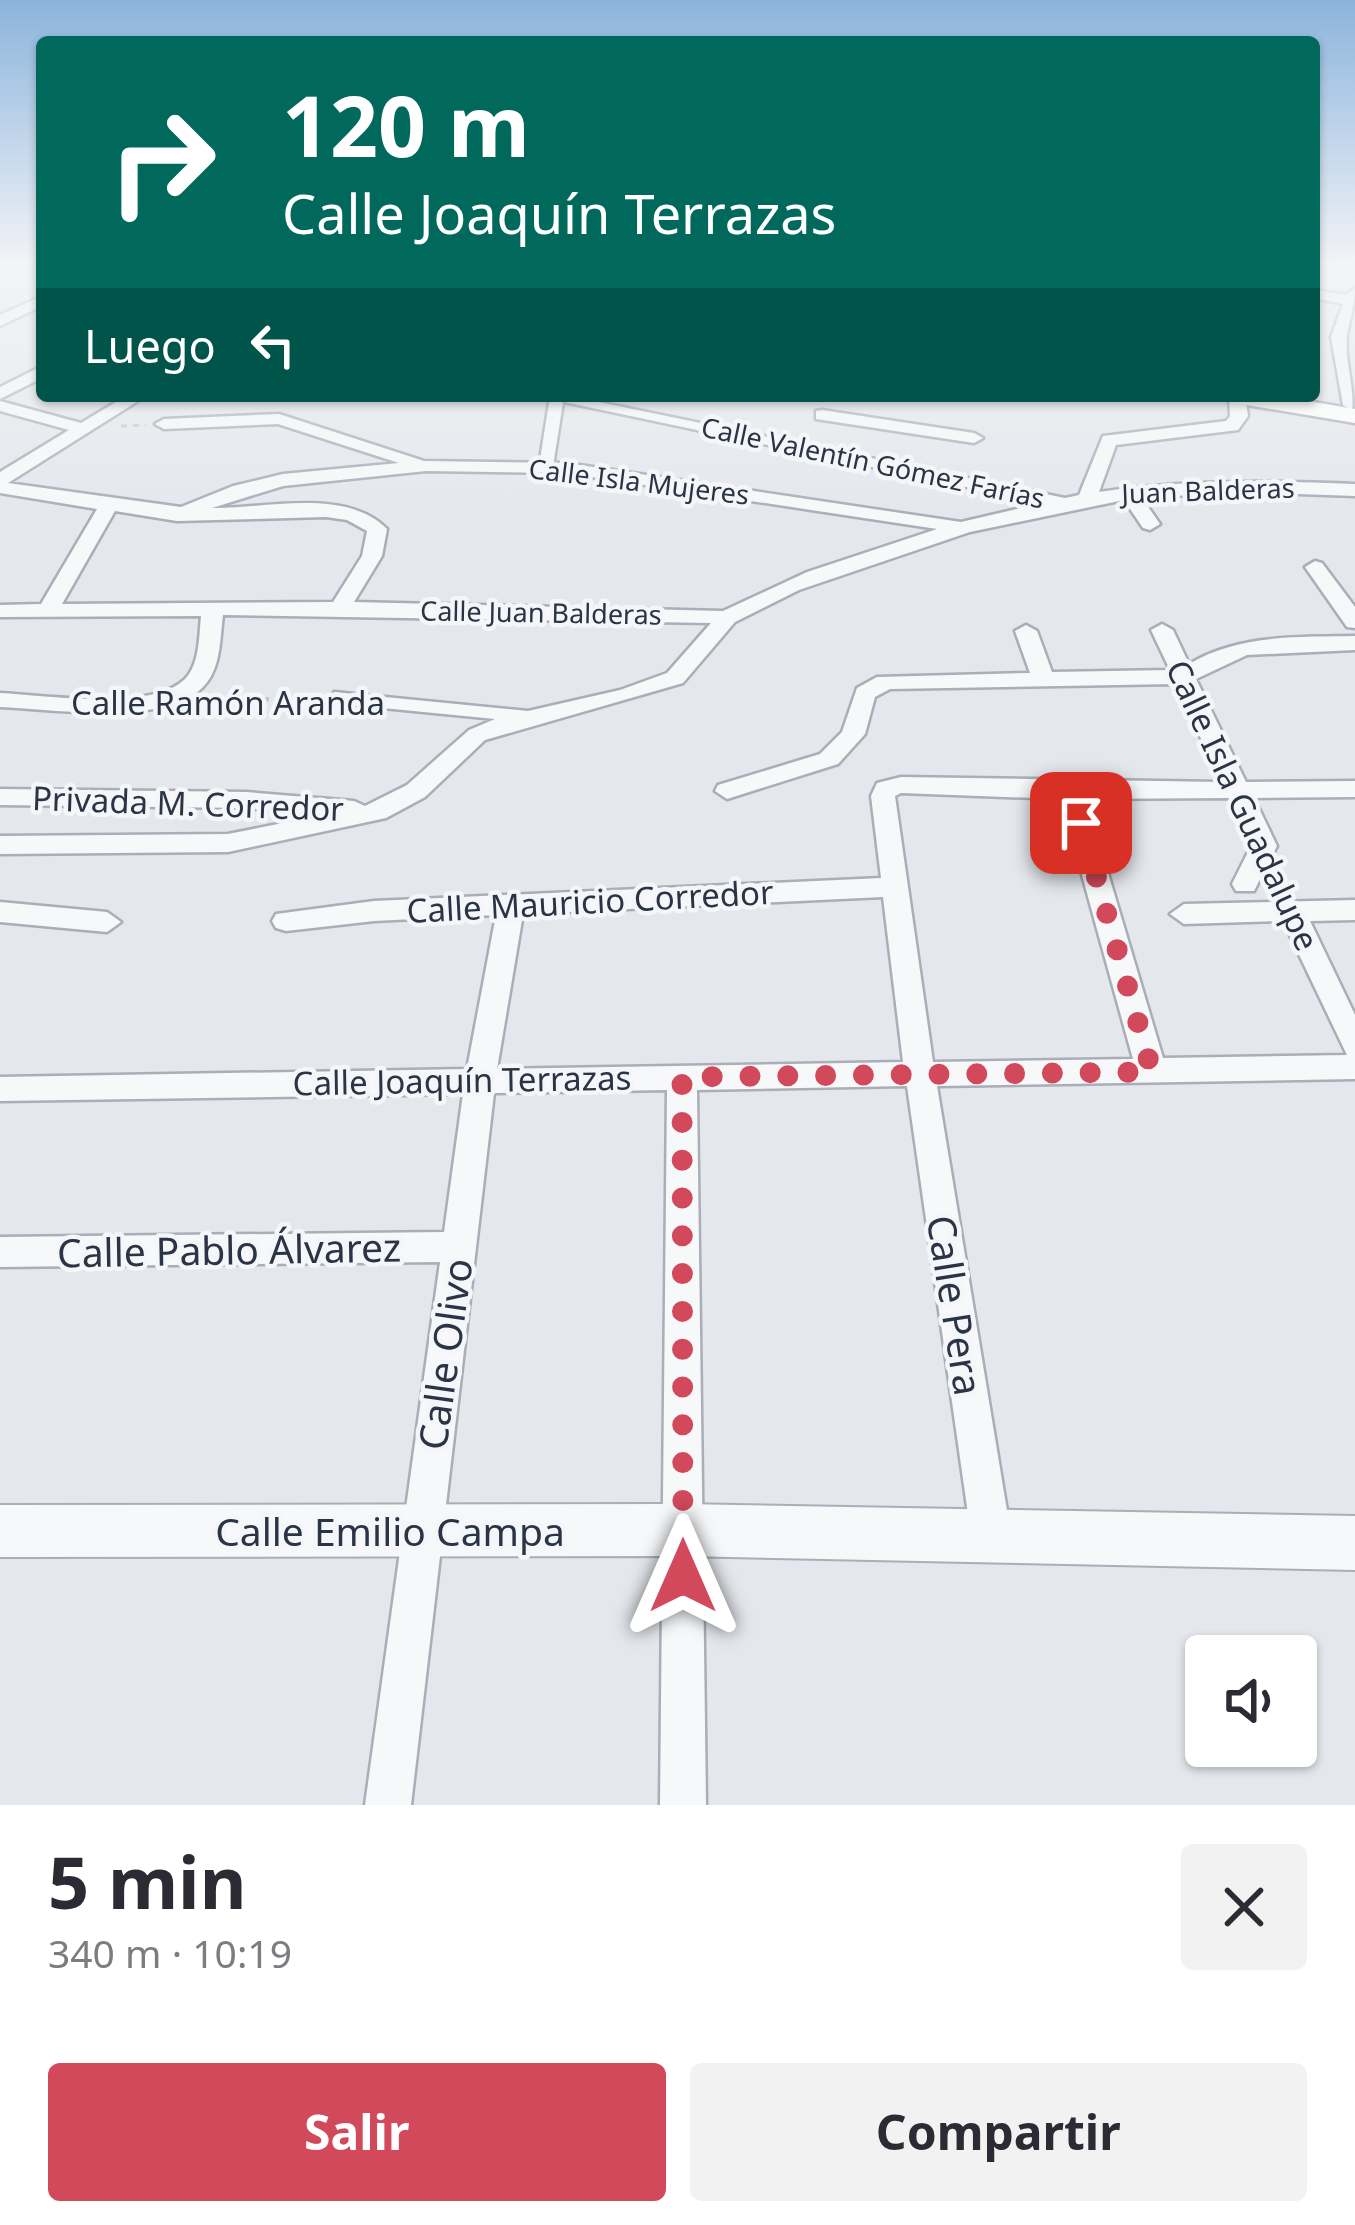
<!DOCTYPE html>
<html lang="es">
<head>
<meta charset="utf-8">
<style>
  :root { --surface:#fff; --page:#f2f2f3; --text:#2b2b33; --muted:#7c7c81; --accent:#d1495b }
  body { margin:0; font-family:"Noto Sans",sans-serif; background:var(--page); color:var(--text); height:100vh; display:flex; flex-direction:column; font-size:45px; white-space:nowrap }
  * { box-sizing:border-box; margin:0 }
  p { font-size:39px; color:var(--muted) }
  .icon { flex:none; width:66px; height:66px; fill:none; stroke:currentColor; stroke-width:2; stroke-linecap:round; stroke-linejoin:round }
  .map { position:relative; height:1805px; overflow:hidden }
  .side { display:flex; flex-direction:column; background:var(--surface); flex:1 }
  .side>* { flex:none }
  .top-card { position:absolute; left:36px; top:36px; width:1284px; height:366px; border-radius:12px; box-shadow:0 3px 9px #0004; background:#00695c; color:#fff; overflow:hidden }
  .fabs { position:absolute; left:1185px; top:1635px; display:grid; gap:24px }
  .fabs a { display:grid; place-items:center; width:132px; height:132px; border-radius:12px; background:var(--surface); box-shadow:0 3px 9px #0004; font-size:60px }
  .pin { position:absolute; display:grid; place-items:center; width:102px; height:102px; color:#fff; margin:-51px; border-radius:24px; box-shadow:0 6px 18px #0006 }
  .me { position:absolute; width:132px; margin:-66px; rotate:0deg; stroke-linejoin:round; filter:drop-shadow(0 0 9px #0008) }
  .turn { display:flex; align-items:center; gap:42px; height:252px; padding:0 48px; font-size:54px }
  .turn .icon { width:156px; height:156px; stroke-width:2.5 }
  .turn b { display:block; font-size:84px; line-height:102px }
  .then { display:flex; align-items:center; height:114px; padding:0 48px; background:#0003; gap:24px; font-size:45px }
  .round { display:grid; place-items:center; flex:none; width:126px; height:126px; border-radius:12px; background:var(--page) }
  .summary { display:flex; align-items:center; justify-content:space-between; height:204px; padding:0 48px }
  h1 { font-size:72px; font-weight:700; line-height:90px }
  .action { display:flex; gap:24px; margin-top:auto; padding:24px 48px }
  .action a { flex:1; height:138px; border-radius:12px; background:var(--accent); color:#fff; font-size:48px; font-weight:700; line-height:138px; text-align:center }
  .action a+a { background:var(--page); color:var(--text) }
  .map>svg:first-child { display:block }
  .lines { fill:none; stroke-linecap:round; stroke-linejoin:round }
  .pedestrian-casing { stroke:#a9aeb7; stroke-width:5 }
  .minor-casing { stroke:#a9aeb7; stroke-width:5 }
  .tertiary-casing { stroke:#a9aeb7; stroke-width:4 }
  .secondary-casing { stroke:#a9aeb7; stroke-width:5 }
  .path-far1 { stroke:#c2c5cb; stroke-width:3; stroke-dasharray:6 6; stroke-linecap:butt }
  .path { stroke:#c2c5cb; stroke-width:4.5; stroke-dasharray:9 9; stroke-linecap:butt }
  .pedestrian { fill:#f7f8fa; fill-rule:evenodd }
  .minor { fill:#f7f8fa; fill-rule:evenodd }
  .tertiary { fill:#f7f8fa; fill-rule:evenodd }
  .secondary { fill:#fff; fill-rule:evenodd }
  .route { stroke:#d1495b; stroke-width:21; stroke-dasharray:0 37.8 }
  .labels { text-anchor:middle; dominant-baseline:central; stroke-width:9; stroke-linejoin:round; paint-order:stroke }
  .far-street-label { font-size:27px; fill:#2b3445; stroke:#f4f6f9 }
  .street-label { font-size:33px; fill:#2b3445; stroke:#f4f6f9 }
  .near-street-label { font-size:39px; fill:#2b3445; stroke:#f4f6f9 }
</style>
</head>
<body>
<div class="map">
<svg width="1355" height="1805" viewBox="0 0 1355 1805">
  <rect width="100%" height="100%" fill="#e4e7ec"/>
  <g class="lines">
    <!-- pedestrian casing -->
    <g class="pedestrian-casing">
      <path id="pedestrian" d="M550,396H564L553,466L546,470L539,466Z"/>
    </g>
    <!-- minor casing -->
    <g class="minor-casing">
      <path id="minor" d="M1355,288C1355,305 1350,318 1347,335C1344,360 1355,387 1352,410L1343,405L1331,337L1343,304L1314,298V290L1346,295Z
        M42,296V306L0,326V315Z
        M42,366V378L0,399V387Z
        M126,396H146L8,483L181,507L233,486L283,474L399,463L278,424L164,429L155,424L164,419L279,414L424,461L566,463L961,522L1042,503L536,396H569L1065,498L1079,495L1103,436L1226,421L1230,416L1229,396H1245L1248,416L1238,430L1116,445L1099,492C1181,480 1269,480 1355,484V496L1237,492L1142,498L1160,524L1150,530L1143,528L1124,500L970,532L799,590L735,622L683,683L485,740L425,797L386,818L228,852L0,854V836L228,834L323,815L246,808L0,805V789L246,792L354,801L365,806L407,785L469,730L495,719L342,704L331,697L334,692L528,711L620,690L667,673L711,623L223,615C220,639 221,669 203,687C163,727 52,709 0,707V693C45,695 151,712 185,679C200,664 199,635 201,616L0,617V605L41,604L97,509L0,493V472L69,430L0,411V401L81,423ZM426,471L566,473L937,529L807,572L723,611L354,602L382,556L387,529C346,487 264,509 212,508L283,486ZM115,511L177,521L326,517L347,520L367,531L362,556L333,602L62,604Z
        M822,410L974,433L983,438L974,443L816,419V411Z
        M1315,561L1322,563L1355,607V628L1347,627L1305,567Z
        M1162,624L1173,630L1189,664C1239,634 1299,637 1355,636V650L1247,655L1196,679L1246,782L1355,781V797L1254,798L1277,846L1254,891H1236L1232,884L1251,846L1229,798L1086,799L1163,1058L1347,1055L1283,921L1184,924L1170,914L1184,904L1355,900V920L1310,921L1355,1015V1079L937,1086L1011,1535L1005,1549L991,1555L977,1549L971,1535L907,1086L697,1090L706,1805H660L667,1090L494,1093L411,1805H365L440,1262L0,1267V1237L444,1232L463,1094L0,1101V1077L467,1069L496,915L374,921L286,931L276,928L272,921L276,914L374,901L881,878L871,796L877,783L901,777L1221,782L1176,684L890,689L875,697L865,734L838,764L727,799L715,791L718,785L820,754L842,732L857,688L877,677L1030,673L1015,631L1026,625L1037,631L1052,672L1170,670L1151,630ZM901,793L1061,799L1133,1059L933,1062L895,796ZM883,897L903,1062L497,1069L523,914Z
        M0,902L107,912L121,922L107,932L0,922Z"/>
    </g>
    <!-- tertiary casing -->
    <g class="tertiary-casing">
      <path id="tertiary" d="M683,1504L1355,1516V1570L683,1556L0,1557V1505Z"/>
    </g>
    <!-- secondary casing -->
    <g class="secondary-casing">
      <path id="secondary" d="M1223,396H1279L1355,409V423L1235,403Z"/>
    </g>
    <!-- path-far1 -->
    <path class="path-far1" d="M1341,265L1355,267
      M121,426L146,425"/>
    <!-- path -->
    <path class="path" d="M206,701L321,698"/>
    <!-- pedestrian -->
    <use href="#pedestrian" class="pedestrian"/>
    <!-- minor -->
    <use href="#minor" class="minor"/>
    <!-- tertiary -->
    <use href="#tertiary" class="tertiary"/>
    <!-- secondary -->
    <use href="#secondary" class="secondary"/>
  </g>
  <!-- sky -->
  <linearGradient id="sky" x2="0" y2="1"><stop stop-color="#8bb4dd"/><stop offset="0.51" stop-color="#f3f4f6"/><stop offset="1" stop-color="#f3f4f6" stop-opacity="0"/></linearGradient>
  <rect width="1355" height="518" fill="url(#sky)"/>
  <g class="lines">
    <!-- route -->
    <path class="route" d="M683,1576L682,1077L1152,1072L1081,823"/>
  </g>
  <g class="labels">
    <!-- far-street labels -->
    <g class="far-street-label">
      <text transform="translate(873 462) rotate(12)">Calle Valentín Gómez Farías</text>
      <text transform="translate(639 481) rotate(7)">Calle Isla Mujeres</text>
      <text transform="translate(1208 490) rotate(-2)">Juan Balderas</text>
      <text transform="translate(541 612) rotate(1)">Calle Juan Balderas</text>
    </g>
    <!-- street labels -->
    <g class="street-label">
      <text x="228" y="702">Calle Ramón Aranda</text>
      <text transform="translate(188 803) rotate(2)">Privada M. Corredor</text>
      <text transform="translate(1243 805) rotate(65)">Calle Isla Guadalupe</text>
      <text transform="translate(590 901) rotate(-3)">Calle Mauricio Corredor</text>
      <text transform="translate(462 1080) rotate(-1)">Calle Joaquín Terrazas</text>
    </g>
    <!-- near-street labels -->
    <g class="near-street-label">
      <text transform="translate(229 1249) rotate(-1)">Calle Pablo Álvarez</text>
      <text transform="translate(956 1305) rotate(81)">Calle Pera</text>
      <text transform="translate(444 1354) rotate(-82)">Calle Olivo</text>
      <text x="390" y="1530">Calle Emilio Campa</text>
    </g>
  </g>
</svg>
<div class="fabs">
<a><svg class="icon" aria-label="sound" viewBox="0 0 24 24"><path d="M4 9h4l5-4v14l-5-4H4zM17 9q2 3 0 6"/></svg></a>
</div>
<div class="pin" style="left:1081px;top:823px;background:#d93025"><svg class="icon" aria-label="arrive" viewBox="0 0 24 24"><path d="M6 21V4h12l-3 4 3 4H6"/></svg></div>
<svg class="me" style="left:683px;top:1576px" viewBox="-20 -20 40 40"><path d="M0-17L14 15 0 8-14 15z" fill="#d1495b" stroke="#fff" stroke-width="4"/></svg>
<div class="top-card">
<div class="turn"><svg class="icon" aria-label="right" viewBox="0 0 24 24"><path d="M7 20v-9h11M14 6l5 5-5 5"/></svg><div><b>120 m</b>Calle Joaquín Terrazas</div></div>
<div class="then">Luego<svg class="icon" aria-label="left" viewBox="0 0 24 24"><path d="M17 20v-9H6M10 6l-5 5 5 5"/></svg></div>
</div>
</div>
<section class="side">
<div class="summary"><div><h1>5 min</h1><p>340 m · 10:19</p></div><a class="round"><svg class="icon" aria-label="close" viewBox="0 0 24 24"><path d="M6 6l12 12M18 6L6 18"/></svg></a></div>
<div class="action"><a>Salir</a><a>Compartir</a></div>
</section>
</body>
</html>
